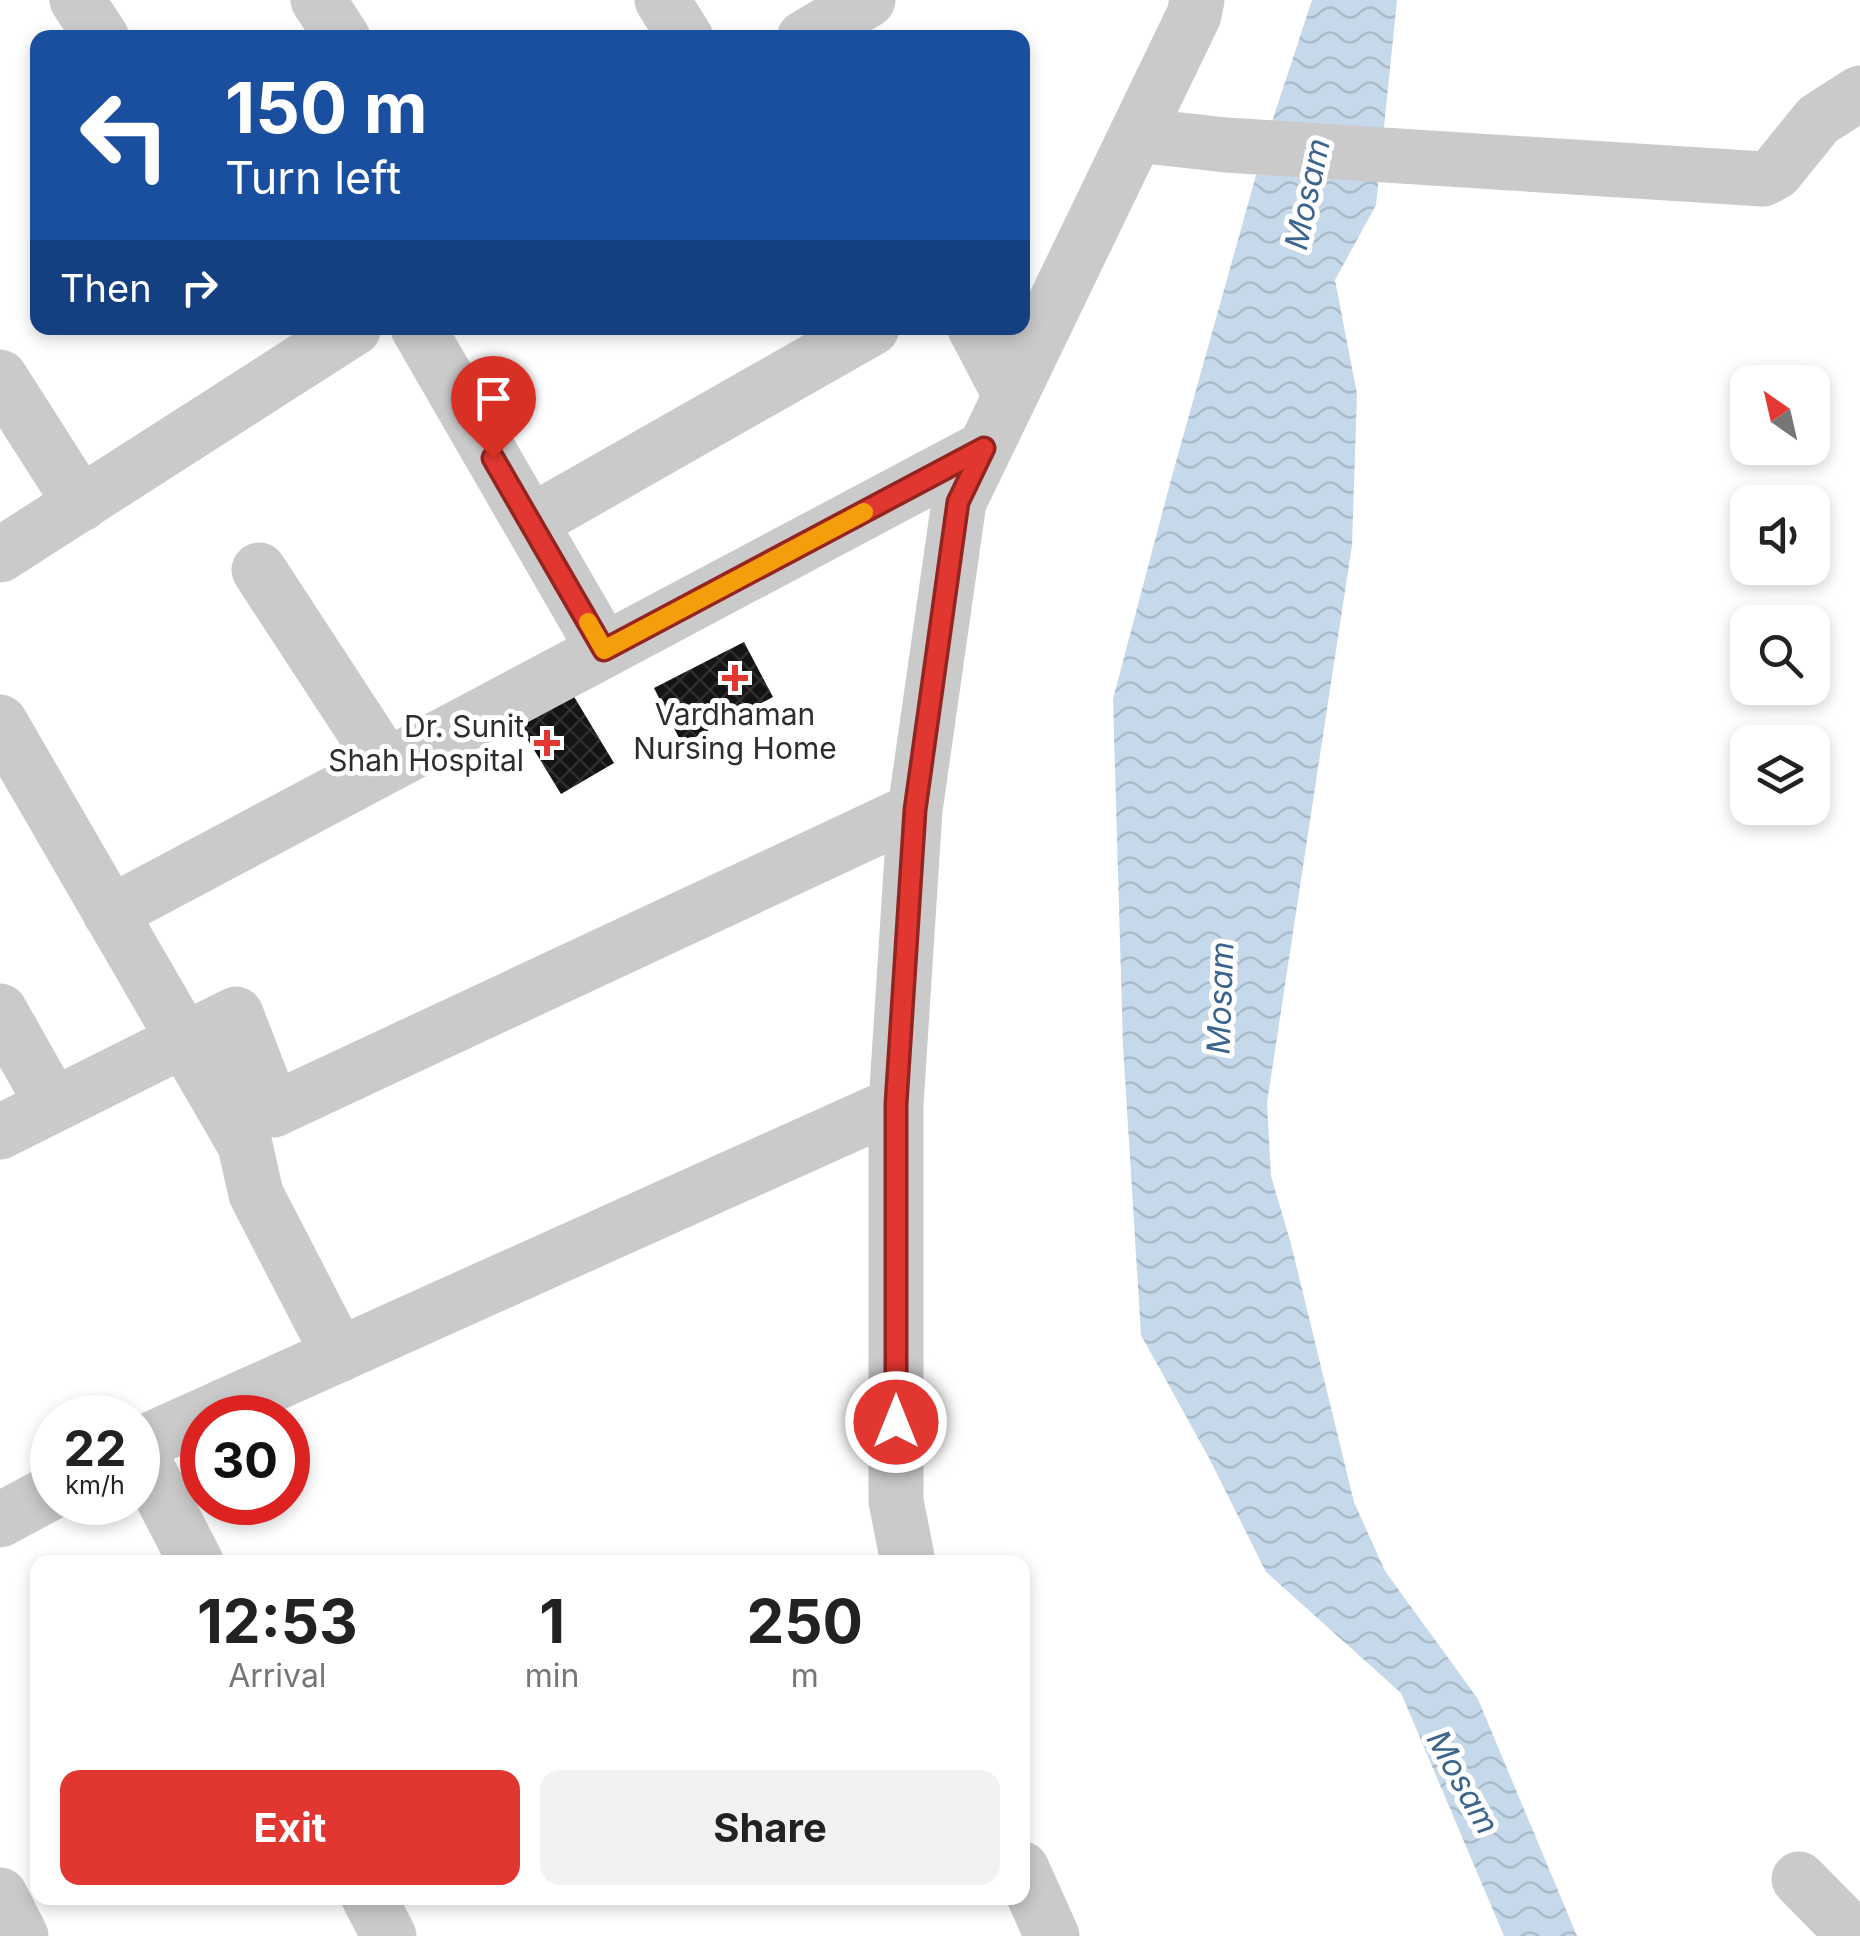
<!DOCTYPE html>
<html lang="en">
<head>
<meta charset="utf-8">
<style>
  :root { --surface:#fff; --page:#f2f2f2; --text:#222; --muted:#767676; --accent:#e23730 }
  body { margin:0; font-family:Inter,sans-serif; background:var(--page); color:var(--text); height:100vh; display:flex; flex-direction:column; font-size:38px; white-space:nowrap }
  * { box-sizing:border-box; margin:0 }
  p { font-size:32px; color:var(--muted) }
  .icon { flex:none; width:55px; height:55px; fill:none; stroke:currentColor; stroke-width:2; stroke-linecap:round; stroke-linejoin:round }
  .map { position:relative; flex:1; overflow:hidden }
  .details { position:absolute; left:30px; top:1555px; width:1000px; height:350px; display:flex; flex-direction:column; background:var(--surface); border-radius:20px; box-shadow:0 5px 15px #0003 }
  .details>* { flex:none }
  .hud { position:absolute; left:30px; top:30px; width:1000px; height:305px; border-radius:20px; box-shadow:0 5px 15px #0003; background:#1a4fa0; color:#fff; overflow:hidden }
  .needle { width:65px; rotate:326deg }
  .fabs { position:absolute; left:1730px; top:365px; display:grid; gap:20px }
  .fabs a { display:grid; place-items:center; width:100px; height:100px; border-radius:20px; background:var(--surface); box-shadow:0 5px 15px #0003; font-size:50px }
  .speed { position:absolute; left:30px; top:1395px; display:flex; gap:20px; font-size:50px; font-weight:700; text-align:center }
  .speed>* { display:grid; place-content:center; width:130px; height:130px; border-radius:50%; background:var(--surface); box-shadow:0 5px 15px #0003; line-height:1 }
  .speed small { font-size:25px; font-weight:400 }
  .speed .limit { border:15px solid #d22; background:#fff; color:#111 }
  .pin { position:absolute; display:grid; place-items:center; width:85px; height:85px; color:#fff; margin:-102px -42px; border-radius:50% 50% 50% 0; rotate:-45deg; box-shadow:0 0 10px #0007 }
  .pin .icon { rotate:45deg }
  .me { position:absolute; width:110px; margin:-55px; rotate:0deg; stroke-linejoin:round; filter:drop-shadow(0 0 8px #0008) }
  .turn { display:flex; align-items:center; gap:35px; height:210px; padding:0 30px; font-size:45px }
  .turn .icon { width:130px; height:130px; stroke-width:2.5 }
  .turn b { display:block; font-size:70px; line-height:85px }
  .then { display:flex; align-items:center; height:95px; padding:0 30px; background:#0003; gap:20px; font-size:38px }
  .eta { display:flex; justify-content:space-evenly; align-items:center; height:170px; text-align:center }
  .eta b { font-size:60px; font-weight:700; line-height:70px }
  .button { display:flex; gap:20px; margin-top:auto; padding:20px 30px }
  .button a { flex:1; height:115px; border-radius:20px; background:var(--accent); color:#fff; font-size:40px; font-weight:700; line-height:115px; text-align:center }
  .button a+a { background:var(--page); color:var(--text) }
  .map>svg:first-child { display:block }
  .water { fill:url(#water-waves) }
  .building { fill:url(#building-cross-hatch) }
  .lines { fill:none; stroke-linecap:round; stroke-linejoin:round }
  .minor { stroke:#cacaca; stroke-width:55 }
  .route-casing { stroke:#93241f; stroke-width:25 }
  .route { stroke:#e23730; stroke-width:18 }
  .slow { stroke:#f59e0b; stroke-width:18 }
  .poi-dot { fill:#e23730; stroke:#fff; stroke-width:4 }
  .labels { text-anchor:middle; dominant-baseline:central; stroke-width:10; stroke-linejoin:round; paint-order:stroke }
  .poi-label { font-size:30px; fill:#2d2d2d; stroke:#fff }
  .water-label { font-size:32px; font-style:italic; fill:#3c658d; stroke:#fff }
</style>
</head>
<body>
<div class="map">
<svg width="1860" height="1936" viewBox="0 0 1860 1936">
  <defs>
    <pattern id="water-waves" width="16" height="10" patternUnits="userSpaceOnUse" patternTransform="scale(2.5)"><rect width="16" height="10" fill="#c6d9ea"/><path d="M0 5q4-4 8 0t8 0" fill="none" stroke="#aabbc9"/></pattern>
    <pattern id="building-cross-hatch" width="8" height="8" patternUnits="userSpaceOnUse" patternTransform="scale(2.5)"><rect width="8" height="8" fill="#141414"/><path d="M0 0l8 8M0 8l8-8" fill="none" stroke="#2e2e2e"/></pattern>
  </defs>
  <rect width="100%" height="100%" fill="#fff"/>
  <!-- water -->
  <path class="water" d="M1312,0H1397L1376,205L1335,280L1357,394L1352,545L1267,1103L1271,1176L1291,1244L1354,1502L1385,1571L1478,1699L1577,1936H1504L1401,1693L1266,1572L1209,1458L1141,1335L1123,1046L1113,699L1172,476L1265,143Z"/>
  <!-- building -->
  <path class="building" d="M744,642L773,697L682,744L654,688Z
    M570,690L614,763L561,794L517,722Z"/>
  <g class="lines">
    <!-- minor -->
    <path class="minor" d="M77,0L102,38
      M318,0L343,38
      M662,0L686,38
      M804,38L868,0
      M1136,135L1226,145L1763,179L1776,172L1818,120L1860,93
      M418,328L604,650
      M975,328L1010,395
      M0,377L81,504
      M531,522L872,328
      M0,555L354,328
      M259,570L387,766
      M0,722L245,1145L256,1194L339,1355
      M110,913L985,448
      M0,1011L53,1105
      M0,1132L236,1014L273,1110L915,810
      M138,1445L896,1104
      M138,1450L196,1562
      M0,1520L52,1492
      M908,1562L896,1501V1104L915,810L959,502L1194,15L1197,0
      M1022,1869L1052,1936
      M1799,1879L1855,1936
      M0,1895L21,1936
      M369,1898L389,1936"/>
  </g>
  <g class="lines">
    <!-- route casing -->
    <g class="route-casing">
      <path id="route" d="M493,458L604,650L984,448L958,502L915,810L896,1104V1422"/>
    </g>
    <!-- route -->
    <use href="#route" class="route"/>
    <!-- slow -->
    <path class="slow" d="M588,622L604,650L864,512"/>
  </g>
  <!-- markers -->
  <g class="poi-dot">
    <path d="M730 663h10v10h10v10h-10v10h-10v-10h-10v-10h10z"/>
    <path d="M542 728h10v10h10v10h-10v10h-10v-10h-10v-10h10z"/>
  </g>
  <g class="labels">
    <!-- poi labels -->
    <g class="poi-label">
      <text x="735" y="714">Vardhaman<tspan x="735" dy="34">Nursing Home</tspan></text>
      <text x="524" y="726" text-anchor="end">Dr. Sunit<tspan x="524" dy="34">Shah Hospital</tspan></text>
    </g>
    <!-- water labels -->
    <g class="water-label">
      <text transform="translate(1307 194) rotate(-78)">Mosam</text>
      <text transform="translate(1220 998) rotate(-88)">Mosam</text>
      <text transform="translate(1463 1782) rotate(61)">Mosam</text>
    </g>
  </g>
</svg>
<div class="fabs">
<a><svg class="needle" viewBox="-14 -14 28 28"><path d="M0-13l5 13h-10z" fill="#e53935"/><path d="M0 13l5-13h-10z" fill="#767676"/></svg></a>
<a><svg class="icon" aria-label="sound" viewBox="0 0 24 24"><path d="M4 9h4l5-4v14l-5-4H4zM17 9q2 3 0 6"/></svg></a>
<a><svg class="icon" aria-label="search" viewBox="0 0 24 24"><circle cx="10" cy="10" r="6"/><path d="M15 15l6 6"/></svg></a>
<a><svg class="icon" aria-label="layers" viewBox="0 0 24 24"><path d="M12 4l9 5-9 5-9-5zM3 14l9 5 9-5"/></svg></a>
</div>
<div class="speed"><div>22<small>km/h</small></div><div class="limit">30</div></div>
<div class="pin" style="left:493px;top:458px;background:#d93025"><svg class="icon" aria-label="arrive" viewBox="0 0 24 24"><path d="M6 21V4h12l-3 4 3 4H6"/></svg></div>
<svg class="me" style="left:896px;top:1422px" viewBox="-20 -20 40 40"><circle r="17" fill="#e23730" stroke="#fff" stroke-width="3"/><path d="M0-11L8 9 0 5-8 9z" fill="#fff"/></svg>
<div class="hud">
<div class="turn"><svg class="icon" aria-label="left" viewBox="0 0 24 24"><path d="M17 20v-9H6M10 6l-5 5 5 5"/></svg><div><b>150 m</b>Turn left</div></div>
<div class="then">Then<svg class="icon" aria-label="right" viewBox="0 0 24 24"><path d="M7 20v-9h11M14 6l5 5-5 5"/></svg></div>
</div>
<section class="details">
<div class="eta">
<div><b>12:53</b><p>Arrival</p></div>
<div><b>1</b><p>min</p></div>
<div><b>250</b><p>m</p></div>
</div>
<div class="button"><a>Exit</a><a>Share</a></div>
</section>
</div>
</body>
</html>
